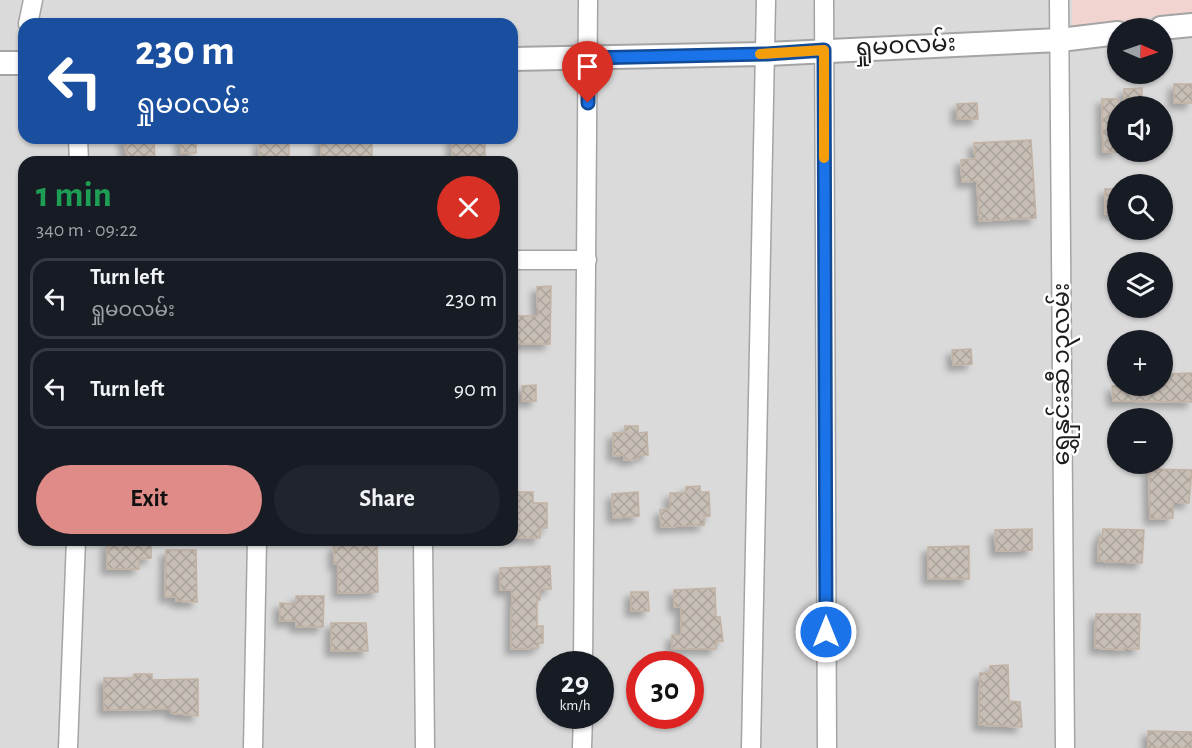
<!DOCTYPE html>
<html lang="en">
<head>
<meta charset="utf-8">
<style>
  :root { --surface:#171b24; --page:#20242c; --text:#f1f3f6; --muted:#9ea1a6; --line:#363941; --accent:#df8b87 }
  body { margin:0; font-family:"Alegreya Sans","Noto Sans Myanmar",sans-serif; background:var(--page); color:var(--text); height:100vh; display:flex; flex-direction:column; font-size:22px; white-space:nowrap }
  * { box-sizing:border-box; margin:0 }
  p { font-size:20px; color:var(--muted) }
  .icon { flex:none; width:33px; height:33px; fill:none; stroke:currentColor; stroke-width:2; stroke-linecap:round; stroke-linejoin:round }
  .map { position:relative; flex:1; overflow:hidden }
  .drawer { position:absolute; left:18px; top:156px; width:500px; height:390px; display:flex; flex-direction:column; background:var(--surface); border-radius:18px; box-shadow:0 2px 4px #0004 }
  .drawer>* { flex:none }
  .guide { position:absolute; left:18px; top:18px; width:500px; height:126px; border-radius:18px; box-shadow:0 2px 4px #0004; background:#1a4fa0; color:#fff; overflow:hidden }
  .needle { width:39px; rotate:92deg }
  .tools { position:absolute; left:1107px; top:18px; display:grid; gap:12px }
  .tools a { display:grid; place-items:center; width:66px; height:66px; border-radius:50%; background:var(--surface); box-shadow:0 2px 4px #0004; font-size:30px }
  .speed { position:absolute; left:536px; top:651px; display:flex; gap:12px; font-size:30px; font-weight:700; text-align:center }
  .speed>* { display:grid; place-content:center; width:78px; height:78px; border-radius:50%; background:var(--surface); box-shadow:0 2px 4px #0004; line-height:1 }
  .speed small { font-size:15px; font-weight:400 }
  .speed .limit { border:9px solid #d22; background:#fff; color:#111 }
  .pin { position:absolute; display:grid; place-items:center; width:51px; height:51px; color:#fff; margin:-62px -26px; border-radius:50% 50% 50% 0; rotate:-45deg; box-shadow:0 0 6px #0007 }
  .pin .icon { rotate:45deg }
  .me { position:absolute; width:66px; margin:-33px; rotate:0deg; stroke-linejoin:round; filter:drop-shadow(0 0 4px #0008) }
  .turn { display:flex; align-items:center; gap:21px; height:126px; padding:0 18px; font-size:27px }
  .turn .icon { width:78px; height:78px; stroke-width:2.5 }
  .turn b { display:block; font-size:42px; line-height:51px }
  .round { display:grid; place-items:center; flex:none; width:63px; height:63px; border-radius:32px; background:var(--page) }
  .overview { display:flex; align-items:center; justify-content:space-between; height:102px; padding:0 18px }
  h1 { font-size:36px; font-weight:700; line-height:45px; color:#1e9e55 }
  .cta { display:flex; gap:12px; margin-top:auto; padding:12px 18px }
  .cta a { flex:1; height:69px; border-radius:36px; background:var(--accent); color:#111; font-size:24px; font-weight:700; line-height:69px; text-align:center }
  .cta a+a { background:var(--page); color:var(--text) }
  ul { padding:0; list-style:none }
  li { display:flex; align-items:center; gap:18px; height:81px; margin:0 12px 9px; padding:0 6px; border:3px solid var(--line); border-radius:18px }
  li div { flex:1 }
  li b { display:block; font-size:22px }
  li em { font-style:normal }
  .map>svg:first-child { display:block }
  .residential { fill:#dbdada; fill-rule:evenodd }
  .commercial { fill:#f1d3cf }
  .building { fill:url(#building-cross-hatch); stroke:#c1b2a3; stroke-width:1.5; filter:url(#shadow) }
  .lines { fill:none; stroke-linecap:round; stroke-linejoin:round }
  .minor-casing { stroke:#a4a4a4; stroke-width:21 }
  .tertiary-casing { stroke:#a4a4a4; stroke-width:26 }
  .minor { stroke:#fff; stroke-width:18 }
  .tertiary { stroke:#fff; stroke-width:22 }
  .route-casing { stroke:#114b97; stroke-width:15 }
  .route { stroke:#1a73e8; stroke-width:10 }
  .slow { stroke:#f59e0b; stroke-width:10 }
  .labels { text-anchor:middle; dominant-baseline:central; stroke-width:5; stroke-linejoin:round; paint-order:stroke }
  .street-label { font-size:24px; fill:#1d1d1d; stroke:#fff }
</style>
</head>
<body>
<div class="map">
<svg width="1192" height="748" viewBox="0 0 1192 748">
  <defs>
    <pattern id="building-cross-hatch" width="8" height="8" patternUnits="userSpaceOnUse" patternTransform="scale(1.5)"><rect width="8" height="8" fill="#c7beb5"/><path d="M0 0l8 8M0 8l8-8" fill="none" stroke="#aaa39b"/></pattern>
    <filter id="shadow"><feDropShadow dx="-5.5" dy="5.5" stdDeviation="3" flood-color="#0004"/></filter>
  </defs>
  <rect width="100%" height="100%" fill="#efebe2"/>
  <!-- residential -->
  <path class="residential" d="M0,0H1192V748H0ZM24,24H512V138H24ZM1118,28H1162V74H1118ZM1118,106H1162V152H1118ZM24,162H512V540H24ZM1118,184H1162V230H1118ZM1118,262H1162V308H1118ZM1118,340H1162V386H1118ZM1118,418H1162V464H1118ZM549,664H600V716H549ZM639,664H690V716H639Z"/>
  <!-- commercial -->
  <path class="commercial" d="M1072,0H1192V12L1072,27Z"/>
  <!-- building -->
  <path class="building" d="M1174,84H1192V103H1174Z
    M1142,88V106H1124V89Z
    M1102,99H1118V152H1103Z
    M977,103L978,119H957V104Z
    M123,138H154L155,162L128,159Z
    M181,138H196V153H181Z
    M321,138H354V143H372V157H354V162H321Z
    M452,138H485V161L452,162Z
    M1031,140L1036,218L979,221L977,181L962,182L961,160L975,159L974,143Z
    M260,141L289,142V162H259Z
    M1105,189H1118V214H1105Z
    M551,286L550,344H512V316H538L537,287Z
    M971,349L972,364L953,365L952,350Z
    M1192,373V402L1113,401L1112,386H1162V374Z
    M536,385V401H522V386Z
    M625,426H638V433L647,432L648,455H638V459L624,460V455L613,456V433H625Z
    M1149,469L1192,470L1189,503L1173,502V518L1150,519Z
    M700,486V492H709L710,516H704V525L661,527L660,510L670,509V493H686V487Z
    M512,492H533V503H547V528H540V538H512Z
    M638,492L639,516L613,518L612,494Z
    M1032,529V550L996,551L995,530Z
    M1103,529L1144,530L1142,563L1098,561L1099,537H1102Z
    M344,540H366V545H377L378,592L338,593V564H334V545H344Z
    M151,542V558L139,559V569H107V543Z
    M969,546V579H928V547Z
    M166,550H196L197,602L176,601L177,597H165Z
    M550,566L551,589H540V600H537V626H543V643H538V648L511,649L512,590H500V568Z
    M715,588L716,617H720L723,641H716V649H672V635H681V607H674V590Z
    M631,592H648L649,611H631Z
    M296,596H324L323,627H296V621H280V603L296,604Z
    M1096,614H1140L1139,649L1124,648V650L1095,648Z
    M331,623H366L368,651H331Z
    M1008,665L1009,701L1020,702L1022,727L979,725L980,673H990V666Z
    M134,674H152V680L198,679V716L171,713V709L104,710V678H134Z
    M1148,731L1192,732V748H1148Z"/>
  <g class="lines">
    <!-- minor casing -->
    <g class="minor-casing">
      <path id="minor" d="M824,0L827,748
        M1059,0L1065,748
        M28,24L33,0
        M78,138L79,162
        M512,260H587
        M423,540L425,748
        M583,664L588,0
        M68,748L76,540
        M253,748L257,540
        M582,748L583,716
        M751,748L766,0"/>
    </g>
    <!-- tertiary casing -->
    <g class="tertiary-casing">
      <path id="tertiary" d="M1161,28L1192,25
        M512,59L767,54L1060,40L1118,33
        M0,63H24"/>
    </g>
    <!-- minor -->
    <use href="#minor" class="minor"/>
    <!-- tertiary -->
    <use href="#tertiary" class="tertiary"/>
  </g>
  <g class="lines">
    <!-- route casing -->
    <g class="route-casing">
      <path id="route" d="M588,103V58L767,54L824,50L826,632"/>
    </g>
    <!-- route -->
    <use href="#route" class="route"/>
    <!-- slow -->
    <path class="slow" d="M760,54L824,50V158"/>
  </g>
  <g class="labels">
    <!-- street labels -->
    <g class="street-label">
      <text transform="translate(905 46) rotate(-3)">ရှုမဝလမ်း</text>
      <text transform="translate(1062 374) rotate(-90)">ရွှေနှင်းဆီ ၁၃လမ်း</text>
    </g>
  </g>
</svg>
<div class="tools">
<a><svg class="needle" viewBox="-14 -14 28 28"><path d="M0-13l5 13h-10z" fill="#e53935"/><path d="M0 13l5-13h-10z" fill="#9ea1a6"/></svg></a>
<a><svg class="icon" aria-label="sound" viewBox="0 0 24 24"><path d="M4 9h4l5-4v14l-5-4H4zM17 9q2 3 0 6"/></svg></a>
<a><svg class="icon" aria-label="search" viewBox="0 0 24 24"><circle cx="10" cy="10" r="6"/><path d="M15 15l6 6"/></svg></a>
<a><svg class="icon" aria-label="layers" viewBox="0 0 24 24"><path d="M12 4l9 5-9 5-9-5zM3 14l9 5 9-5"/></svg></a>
<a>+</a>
<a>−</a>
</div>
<div class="speed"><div>29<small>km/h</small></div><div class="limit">30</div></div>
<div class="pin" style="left:588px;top:103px;background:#d93025"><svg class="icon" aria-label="arrive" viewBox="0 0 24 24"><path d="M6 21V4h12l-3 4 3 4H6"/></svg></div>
<svg class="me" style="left:826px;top:632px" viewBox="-20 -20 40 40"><circle r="17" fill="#1a73e8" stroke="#fff" stroke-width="3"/><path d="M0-11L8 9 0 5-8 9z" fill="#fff"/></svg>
<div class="guide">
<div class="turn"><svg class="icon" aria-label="left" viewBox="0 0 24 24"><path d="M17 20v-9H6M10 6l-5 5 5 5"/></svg><div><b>230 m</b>ရှုမဝလမ်း</div></div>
</div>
<section class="drawer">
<div class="overview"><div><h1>1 min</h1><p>340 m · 09:22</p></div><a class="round" style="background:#d93025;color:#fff"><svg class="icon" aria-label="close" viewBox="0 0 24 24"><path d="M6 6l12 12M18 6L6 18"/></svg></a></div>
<ul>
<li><svg class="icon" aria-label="left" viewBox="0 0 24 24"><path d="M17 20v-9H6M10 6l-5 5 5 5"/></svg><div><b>Turn left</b><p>ရှုမဝလမ်း</p></div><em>230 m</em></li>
<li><svg class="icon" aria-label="left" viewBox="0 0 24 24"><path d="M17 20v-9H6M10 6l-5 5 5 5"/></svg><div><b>Turn left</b></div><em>90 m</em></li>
</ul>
<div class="cta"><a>Exit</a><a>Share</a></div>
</section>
</div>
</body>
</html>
